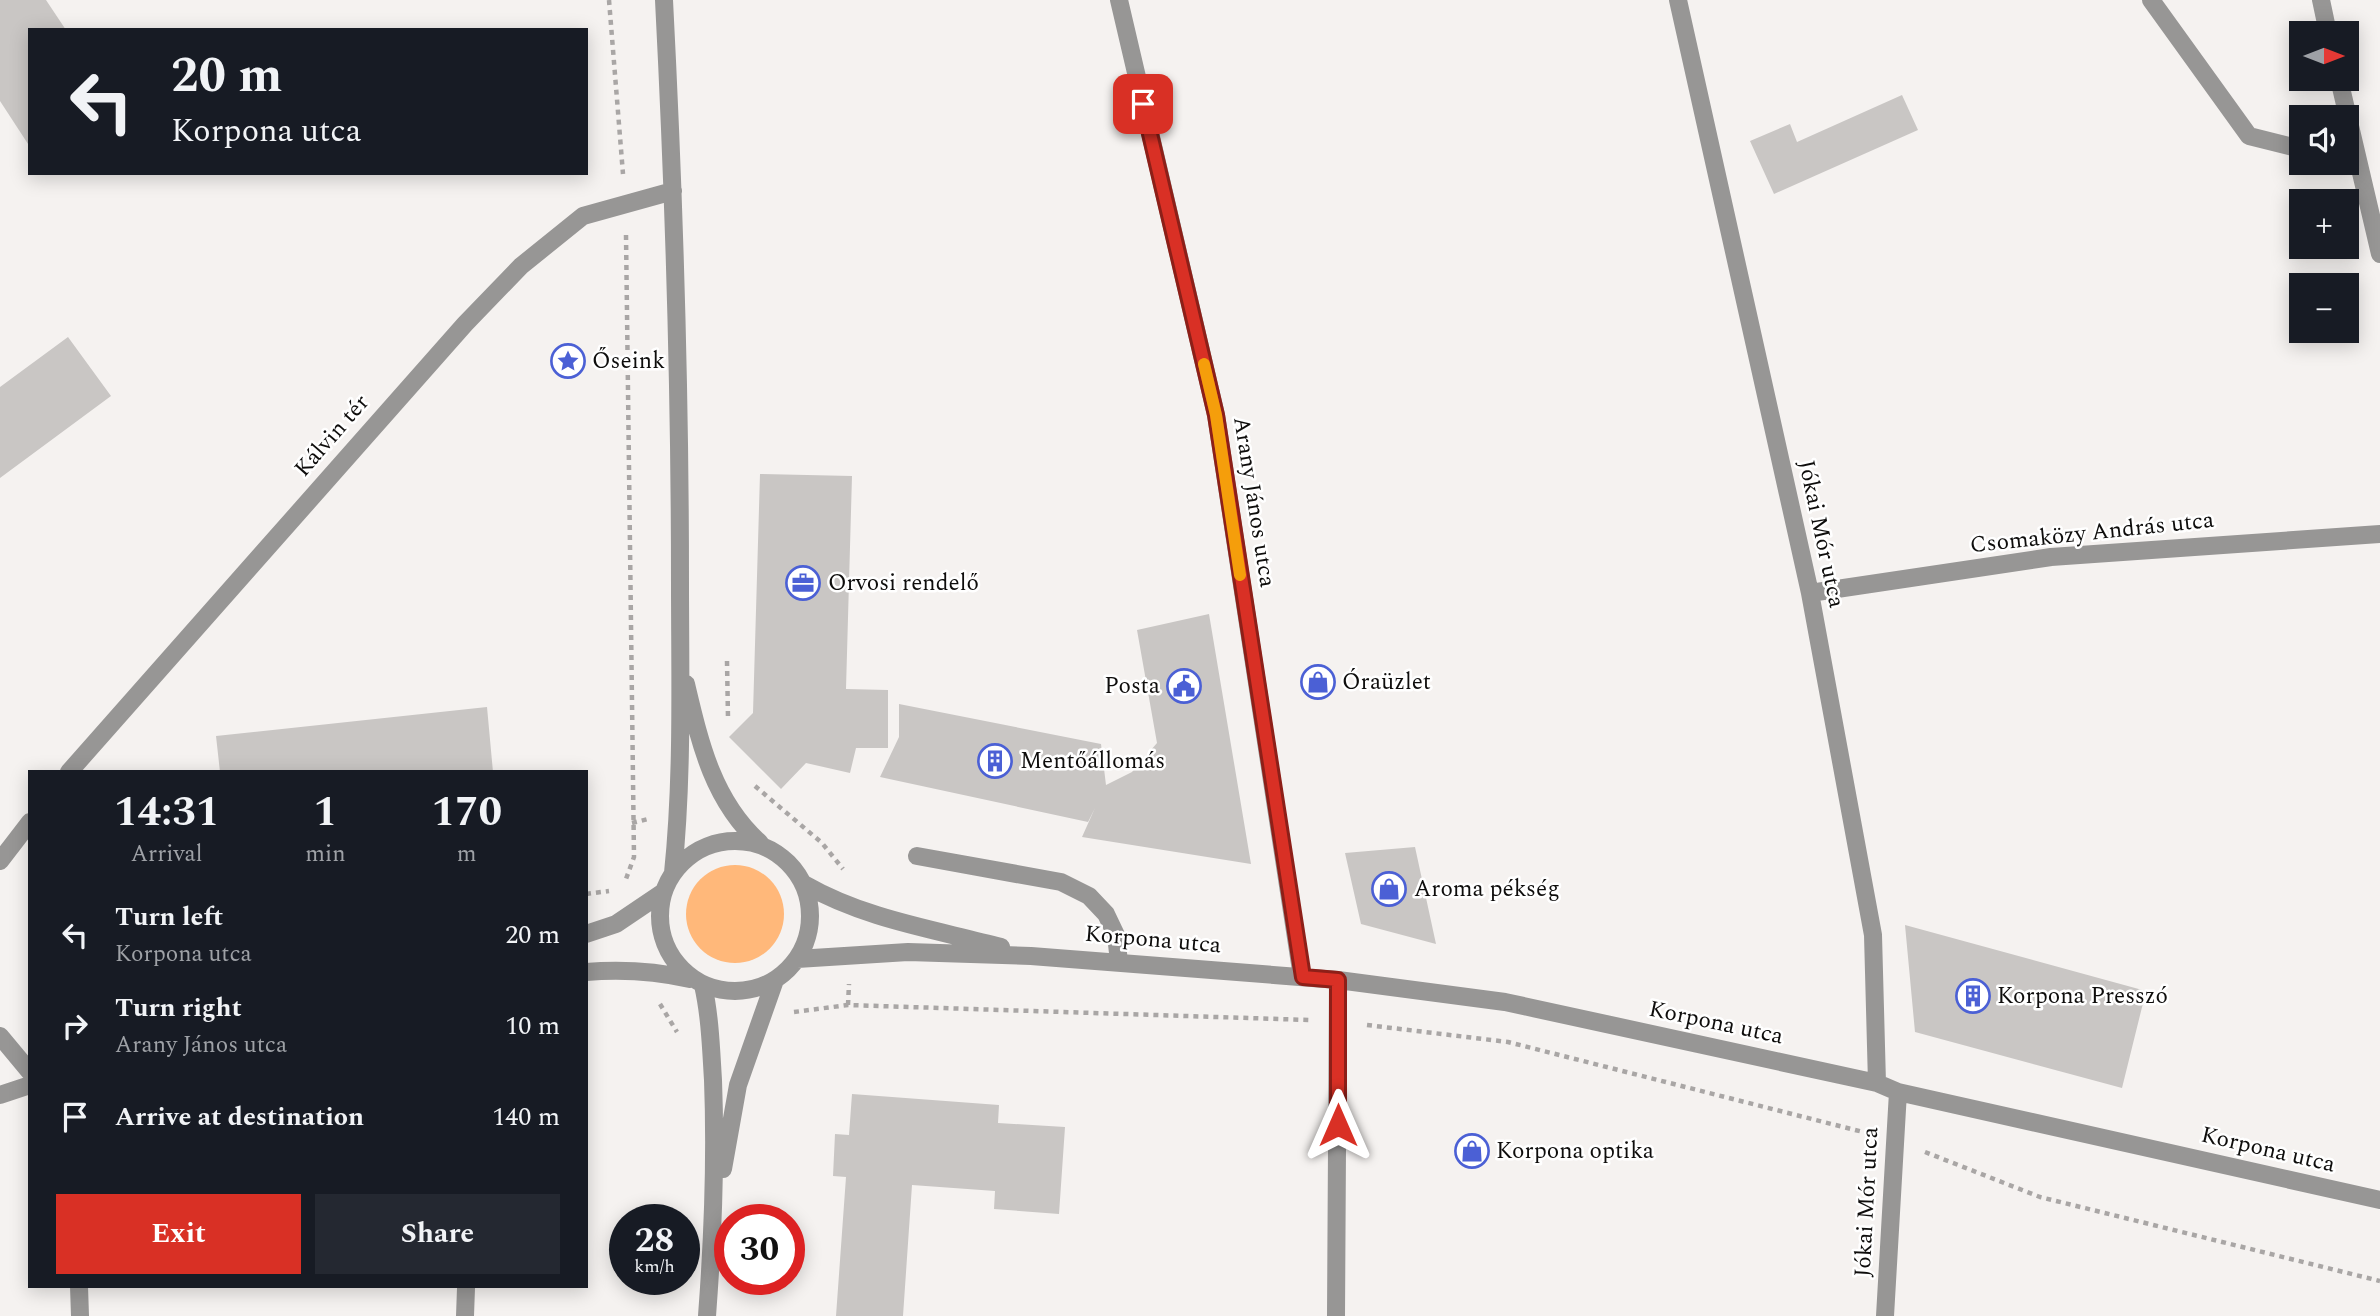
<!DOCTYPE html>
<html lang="en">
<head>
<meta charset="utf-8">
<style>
  :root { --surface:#171b24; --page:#242831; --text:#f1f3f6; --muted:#9ea1a6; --accent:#d93025 }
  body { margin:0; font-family:Spectral,serif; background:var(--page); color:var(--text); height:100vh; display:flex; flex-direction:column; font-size:26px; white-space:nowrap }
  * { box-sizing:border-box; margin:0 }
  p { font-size:23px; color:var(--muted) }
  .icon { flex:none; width:38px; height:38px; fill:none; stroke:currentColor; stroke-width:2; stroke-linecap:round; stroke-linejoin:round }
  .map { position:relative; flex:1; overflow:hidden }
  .side { position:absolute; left:28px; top:770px; width:560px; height:518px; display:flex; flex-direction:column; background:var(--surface); border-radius:0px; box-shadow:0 4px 18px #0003 }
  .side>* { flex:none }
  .top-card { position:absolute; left:28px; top:28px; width:560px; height:147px; border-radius:0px; box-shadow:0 4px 18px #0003; background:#171b24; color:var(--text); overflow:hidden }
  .needle { width:46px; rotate:90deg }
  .tools { position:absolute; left:2289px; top:21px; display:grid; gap:14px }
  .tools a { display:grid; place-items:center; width:70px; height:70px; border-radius:0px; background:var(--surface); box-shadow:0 4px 18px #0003; font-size:35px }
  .speed { position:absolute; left:609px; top:1204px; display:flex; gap:14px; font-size:35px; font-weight:700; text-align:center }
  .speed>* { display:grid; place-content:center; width:91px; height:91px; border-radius:50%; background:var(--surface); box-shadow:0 4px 18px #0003; line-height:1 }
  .speed small { font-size:18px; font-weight:400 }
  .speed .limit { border:10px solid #d22; background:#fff; color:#111 }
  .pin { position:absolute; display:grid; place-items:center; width:60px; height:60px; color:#fff; margin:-30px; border-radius:14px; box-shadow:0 4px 10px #0006 }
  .me { position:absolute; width:77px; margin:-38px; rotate:0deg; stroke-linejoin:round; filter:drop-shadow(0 0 5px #0008) }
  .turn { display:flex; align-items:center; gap:24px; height:147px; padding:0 28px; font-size:32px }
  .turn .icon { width:91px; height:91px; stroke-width:2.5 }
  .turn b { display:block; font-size:49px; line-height:60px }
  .eta { display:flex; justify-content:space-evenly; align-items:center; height:119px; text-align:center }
  .eta b { font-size:42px; font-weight:700; line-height:49px }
  .button { display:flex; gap:14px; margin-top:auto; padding:14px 28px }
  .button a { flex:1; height:80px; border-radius:0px; background:var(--accent); color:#fff; font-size:28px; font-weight:700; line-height:80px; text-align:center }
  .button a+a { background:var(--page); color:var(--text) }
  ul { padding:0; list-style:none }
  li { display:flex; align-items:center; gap:21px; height:91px; padding:0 28px }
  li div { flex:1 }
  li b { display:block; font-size:26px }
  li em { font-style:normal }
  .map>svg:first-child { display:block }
  .green { fill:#ffb87a }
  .building { fill:#c9c6c4 }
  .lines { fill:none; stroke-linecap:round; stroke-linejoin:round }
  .path { stroke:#a9a6a5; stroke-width:4.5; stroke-dasharray:5 5; stroke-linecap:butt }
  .minor { stroke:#979695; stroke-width:18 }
  .route-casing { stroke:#8d1f18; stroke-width:18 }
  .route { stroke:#d93025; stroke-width:12 }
  .slow { stroke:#f59e0b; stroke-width:12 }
  .labels { text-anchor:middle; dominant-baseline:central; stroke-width:5; stroke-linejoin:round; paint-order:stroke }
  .poi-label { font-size:23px; fill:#0e0d0c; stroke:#fff; text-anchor:start }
  .street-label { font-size:23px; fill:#0e0d0c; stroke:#fff }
</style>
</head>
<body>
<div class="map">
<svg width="2380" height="1316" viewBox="0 0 2380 1316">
  <rect width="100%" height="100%" fill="#f5f2f0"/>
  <!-- green -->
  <path class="green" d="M686 914a49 49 0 1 1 98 0a49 49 0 1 1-98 0Z"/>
  <!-- building -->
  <path class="building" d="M0,0H46L66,30H30V147L0,101Z
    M1902,95L1918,130L1774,194L1750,141L1790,124L1797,142Z
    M68,337L111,396L0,478V387Z
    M760,474L852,476L846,689L888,690V748H856L850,773L806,763L781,789L729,737L753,713Z
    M1209,614L1251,864L1082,837L1095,808L1088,822L880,777L899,737V704L1101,744L1106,785L1132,772L1157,743L1137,630Z
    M487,707L493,772H220L216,736Z
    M1415,847L1436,944L1361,924L1345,853Z
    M1905,925L2146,991L2122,1088L1915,1032Z
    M852,1094L999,1105L998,1123L1065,1127L1059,1214L994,1209L995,1191L912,1185L903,1316H836L846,1177L833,1176L835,1134L849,1135Z"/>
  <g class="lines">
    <!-- path -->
    <path class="path" d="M609,0L623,174
      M626,235L634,857L626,879
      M727,661L728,718
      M755,786L822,843L843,869
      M632,823L648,819
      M586,894L609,891
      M660,1004L677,1032
      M848,1005L849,984
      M794,1012L848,1005L1309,1020
      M1367,1025L1508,1042L1867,1133
      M1925,1152L2040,1197L2380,1281"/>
    <!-- minor -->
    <path class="minor" d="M664,0C674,194 680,388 680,582C680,679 683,777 673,873
      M1119,0L1216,415L1302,977
      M1678,0L1810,593L1873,935L1877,1083
      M2151,0L2249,136L2301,149
      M2321,0L2328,33
      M2339,79L2380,254
      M1810,593L2051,557L2380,534
      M686,684C700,743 713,801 760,843
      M69,772L465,324L521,266L583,216L673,191
      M660 916a75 75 0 1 1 150 0a75 75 0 1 1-150 0Z
      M917,856L1061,882L1089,896L1106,914L1116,935L1119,962
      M0,861L30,822
      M804,884C865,919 933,929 1001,947
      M586,934L616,924L662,893
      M797,959L908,952L1031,956L1338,980L1505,1002L1877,1083L1898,1092L2380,1200
      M586,972C622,969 655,971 690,979
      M703,985C710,1016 711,1048 713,1080C716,1159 713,1237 707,1316
      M0,1036L30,1072
      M0,1095L30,1085
      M723,1169L738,1085L775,980
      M79,1286L80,1316
      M465,1316L466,1288
      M1336,1316L1338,980
      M1885,1316L1898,1092"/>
  </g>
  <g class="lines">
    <!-- route casing -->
    <g class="route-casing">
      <path id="route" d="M1143,104L1216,415L1303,977L1338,980V1125"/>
    </g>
    <!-- route -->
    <use href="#route" class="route"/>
    <!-- slow -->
    <path class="slow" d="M1204,364L1216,415L1240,575"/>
  </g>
  <!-- icons -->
  <defs>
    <g id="sight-ring" transform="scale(1.75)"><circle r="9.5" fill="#fff" stroke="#4b60d5" stroke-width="1.5"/><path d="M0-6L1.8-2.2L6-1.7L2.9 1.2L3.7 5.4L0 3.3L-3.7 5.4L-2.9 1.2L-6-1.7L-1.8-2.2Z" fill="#4b60d5"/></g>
    <g id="office-ring" transform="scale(1.75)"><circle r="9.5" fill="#fff" stroke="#4b60d5" stroke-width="1.5"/><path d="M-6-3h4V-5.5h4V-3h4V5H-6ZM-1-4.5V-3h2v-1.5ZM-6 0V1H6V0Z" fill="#4b60d5"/></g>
    <g id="shop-ring" transform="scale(1.75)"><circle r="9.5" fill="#fff" stroke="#4b60d5" stroke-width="1.5"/><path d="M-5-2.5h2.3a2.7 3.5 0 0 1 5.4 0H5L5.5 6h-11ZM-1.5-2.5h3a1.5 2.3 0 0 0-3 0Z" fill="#4b60d5"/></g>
    <g id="civic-ring" transform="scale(1.75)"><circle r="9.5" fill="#fff" stroke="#4b60d5" stroke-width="1.5"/><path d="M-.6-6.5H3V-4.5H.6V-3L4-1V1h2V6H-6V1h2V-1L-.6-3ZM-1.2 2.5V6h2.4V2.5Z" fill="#4b60d5"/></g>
    <g id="building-ring" transform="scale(1.75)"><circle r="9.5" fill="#fff" stroke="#4b60d5" stroke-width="1.5"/><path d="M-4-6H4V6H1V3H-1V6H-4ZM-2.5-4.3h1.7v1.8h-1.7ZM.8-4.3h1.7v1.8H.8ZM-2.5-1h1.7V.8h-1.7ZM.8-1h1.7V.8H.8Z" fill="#4b60d5"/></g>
  </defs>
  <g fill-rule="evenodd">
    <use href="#sight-ring" x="568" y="361"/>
    <use href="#office-ring" x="803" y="583"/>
    <use href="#shop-ring" x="1318" y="682"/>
    <use href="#civic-ring" x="1184" y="686"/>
    <use href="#building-ring" x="995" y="761"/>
    <use href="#shop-ring" x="1389" y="889"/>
    <use href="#building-ring" x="1973" y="996"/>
    <use href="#shop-ring" x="1472" y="1151"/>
  </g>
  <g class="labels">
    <!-- poi labels -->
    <g class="poi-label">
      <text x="592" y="361">Őseink</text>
      <text x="828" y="583">Orvosi rendelő</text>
      <text x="1342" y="682">Óraüzlet</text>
      <text x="1160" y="686" text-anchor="end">Posta</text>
      <text x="1020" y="761">Mentőállomás</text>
      <text x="1414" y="889">Aroma pékség</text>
      <text x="1997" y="996">Korpona Presszó</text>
      <text x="1496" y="1151">Korpona optika</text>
    </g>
    <!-- street labels -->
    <g class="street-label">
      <text transform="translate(332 436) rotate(-49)">Kálvin tér</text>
      <text transform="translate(1254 502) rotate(81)">Arany János utca</text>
      <text transform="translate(2092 533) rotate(-6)">Csomaközy András utca</text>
      <text transform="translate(1821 534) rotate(78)">Jókai Mór utca</text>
      <text transform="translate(1153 940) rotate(5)">Korpona utca</text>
      <text transform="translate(1716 1023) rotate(12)">Korpona utca</text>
      <text transform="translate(2268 1150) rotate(13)">Korpona utca</text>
      <text transform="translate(1867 1202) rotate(-87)">Jókai Mór utca</text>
    </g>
  </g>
</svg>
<div class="tools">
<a><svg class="needle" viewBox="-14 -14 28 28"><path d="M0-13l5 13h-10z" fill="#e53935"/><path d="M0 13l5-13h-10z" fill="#9ea1a6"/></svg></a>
<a><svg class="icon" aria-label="sound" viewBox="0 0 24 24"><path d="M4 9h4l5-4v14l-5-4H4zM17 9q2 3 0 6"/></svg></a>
<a>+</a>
<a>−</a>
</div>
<div class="speed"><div>28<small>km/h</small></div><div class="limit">30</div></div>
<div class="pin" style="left:1143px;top:104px;background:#d93025"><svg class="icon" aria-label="arrive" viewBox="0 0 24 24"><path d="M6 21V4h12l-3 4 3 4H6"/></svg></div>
<svg class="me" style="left:1338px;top:1125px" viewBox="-20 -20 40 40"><path d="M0-17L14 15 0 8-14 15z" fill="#d93025" stroke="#fff" stroke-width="4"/></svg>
<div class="top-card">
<div class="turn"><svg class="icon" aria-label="left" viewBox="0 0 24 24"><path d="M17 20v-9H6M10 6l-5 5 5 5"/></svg><div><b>20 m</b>Korpona utca</div></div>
</div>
<section class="side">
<div class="eta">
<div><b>14:31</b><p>Arrival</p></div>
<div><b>1</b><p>min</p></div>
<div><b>170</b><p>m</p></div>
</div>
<ul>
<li><svg class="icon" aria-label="left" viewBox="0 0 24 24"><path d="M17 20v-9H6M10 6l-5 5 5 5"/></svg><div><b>Turn left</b><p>Korpona utca</p></div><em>20 m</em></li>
<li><svg class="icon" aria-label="right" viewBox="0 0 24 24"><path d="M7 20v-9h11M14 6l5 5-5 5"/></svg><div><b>Turn right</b><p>Arany János utca</p></div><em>10 m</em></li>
<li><svg class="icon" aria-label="arrive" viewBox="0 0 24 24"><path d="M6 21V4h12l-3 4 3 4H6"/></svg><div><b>Arrive at destination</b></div><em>140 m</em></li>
</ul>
<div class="button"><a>Exit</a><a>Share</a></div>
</section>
</div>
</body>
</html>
